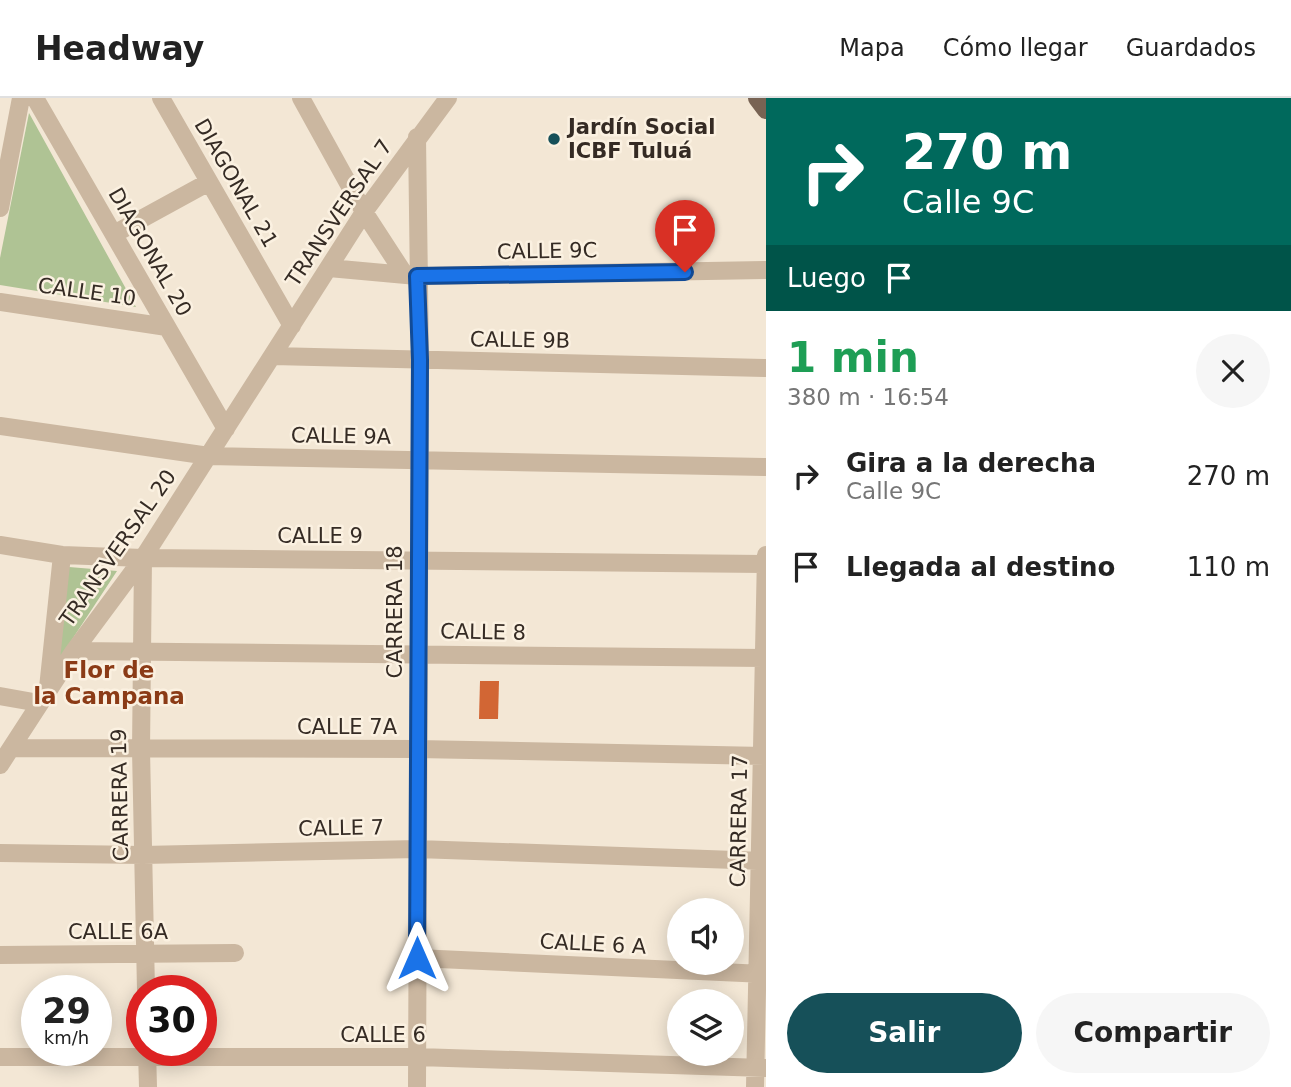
<!DOCTYPE html>
<html lang="es">
<head>
<meta charset="utf-8">
<style>
  :root { --surface:#fff; --page:#f6f6f6; --text:#222; --muted:#767676; --line:#e0e0e0; --accent:#165059 }
  body { margin:0; font-family:"DejaVu Sans",sans-serif; background:var(--page); color:var(--text); height:100vh; display:flex; flex-direction:column; font-size:26px; white-space:nowrap }
  * { box-sizing:border-box; margin:0 }
  p { font-size:23px; color:var(--muted) }
  .icon { flex:none; width:38px; height:38px; fill:none; stroke:currentColor; stroke-width:2; stroke-linecap:round; stroke-linejoin:round }
  .map { position:relative; flex:1; overflow:hidden }
  .sheet { display:flex; flex-direction:column; background:var(--surface); width:525px }
  .sheet>* { flex:none }
  .hud { background:#00695c; color:#fff; overflow:hidden }
  .tools { position:absolute; left:667px; top:800px; display:grid; gap:14px }
  .tools a { display:grid; place-items:center; width:77px; height:77px; border-radius:50%; background:var(--surface); box-shadow:0 4px 18px #0003; font-size:35px }
  .speed { position:absolute; left:21px; top:877px; display:flex; gap:14px; font-size:35px; font-weight:700; text-align:center }
  .speed>* { display:grid; place-content:center; width:91px; height:91px; border-radius:50%; background:var(--surface); box-shadow:0 4px 18px #0003; line-height:1 }
  .speed small { font-size:18px; font-weight:400 }
  .speed .limit { border:10px solid #d22; background:#fff; color:#111 }
  .pin { position:absolute; display:grid; place-items:center; width:60px; height:60px; color:#fff; margin:-72px -30px; border-radius:50% 50% 50% 0; rotate:-45deg; box-shadow:0 0 7px #0007 }
  .pin .icon { rotate:45deg }
  .me { position:absolute; width:77px; margin:-38px; rotate:0deg; stroke-linejoin:round; filter:drop-shadow(0 0 5px #0008) }
  .turn { display:flex; align-items:center; gap:24px; height:147px; padding:0 21px; font-size:32px }
  .turn .icon { width:91px; height:91px; stroke-width:2.5 }
  .turn b { display:block; font-size:49px; line-height:60px }
  .then { display:flex; align-items:center; height:66px; padding:0 21px; background:#0003; gap:14px; font-size:26px }
  .round { display:grid; place-items:center; flex:none; width:74px; height:74px; border-radius:37px; background:var(--page) }
  .summary { display:flex; align-items:center; justify-content:space-between; height:119px; padding:0 21px }
  h1 { font-size:42px; font-weight:800; line-height:52px; color:#1e9e55 }
  .cta { display:flex; gap:14px; margin-top:auto; padding:14px 21px }
  .cta a { flex:1; height:80px; border-radius:42px; background:var(--accent); color:#fff; font-size:28px; font-weight:800; line-height:80px; text-align:center }
  .cta a+a { background:var(--page); color:var(--text) }
  ul { padding:0; list-style:none }
  li { display:flex; align-items:center; gap:21px; height:91px; padding:0 21px }
  li div { flex:1 }
  li b { display:block; font-size:26px }
  li em { font-style:normal }
  header { display:flex; align-items:center; gap:42px; box-sizing:border-box; height:98px; padding:0 35px; background:var(--surface); border-bottom:2px solid var(--line) }
  header strong { font-size:33px }
  nav { display:flex; gap:38px; margin-inline-start:auto; font-size:24px }
  main { display:flex; flex:1; min-height:0 }
  .map>svg:first-child { display:block }
  .green { fill:#afc394 }
  .building { fill:#d26634 }
  .lines { fill:none; stroke-linecap:round; stroke-linejoin:round }
  .minor { stroke:#cbb7a0; stroke-width:18 }
  .major { stroke:#786353; stroke-width:18 }
  .route-casing { stroke:#114b97; stroke-width:18 }
  .route { stroke:#1a73e8; stroke-width:12 }
  .poi-dot { fill:#165059; stroke:#fbf1e1; stroke-width:2.5 }
  .labels { text-anchor:middle; dominant-baseline:central; stroke-width:5; stroke-linejoin:round; paint-order:stroke }
  .poi-label { font-size:21px; font-weight:bold; fill:#352b24; stroke:#fbf1e1; text-anchor:start }
  .street-label { font-size:21px; fill:#352b24; stroke:#fbf1e1 }
  .neighbourhood-label { font-size:23px; font-weight:bold; fill:#8b3b16; stroke:#fbf1e1 }
</style>
</head>
<body>
<header>
<strong>Headway</strong>
<nav><a>Mapa</a><a>Cómo llegar</a><a>Guardados</a></nav>
</header>
<main>
<div class="map">
<svg width="766" height="989" viewBox="0 0 766 989">
  <rect width="100%" height="100%" fill="#f3e7d5"/>
  <!-- green -->
  <path class="green" d="M29,15L136,209L0,187V160Z
    M69,469L117,473L52,572Z"/>
  <!-- building -->
  <path class="building" d="M480,583H499L498,621H479Z"/>
  <g class="lines">
    <!-- minor -->
    <path class="minor" d="M35,0L226,331
      M161,0L292,228
      M301,0L364,114L405,177
      M417,39L420,262L417,989
      M0,110L21,0
      M114,136L209,84
      M329,170L417,178L766,172
      M0,204L167,229
      M273,258L766,270
      M0,328L209,358L766,369
      M0,447L62,457L143,460L766,466
      M143,460L141,652L146,892
      M74,553L766,560
      M48,590L62,457
      M0,598L39,605
      M12,650L417,651L766,658
      M0,667L74,553L143,460L364,114L448,0
      M0,755L143,757L417,751L766,763
      M0,857L235,855
      M417,860L766,876
      M147,952L148,989
      M0,959H418L766,970
      M755,989L766,457"/>
    <!-- major -->
    <path class="major" d="M757,0L766,12"/>
  </g>
  <g class="lines">
    <!-- route casing -->
    <g class="route-casing">
      <path id="route" d="M417,860L420,262L417,178L685,174"/>
    </g>
    <!-- route -->
    <use href="#route" class="route"/>
  </g>
  <!-- markers -->
  <circle class="poi-dot" cx="554" cy="41" r="7"/>
  <g class="labels">
    <!-- poi labels -->
    <g class="poi-label">
      <text x="568" y="29">Jardín Social<tspan x="568" dy="24">ICBF Tuluá</tspan></text>
    </g>
    <!-- street labels -->
    <g class="street-label">
      <text transform="translate(236 85) rotate(60)">DIAGONAL 21</text>
      <text transform="translate(339 115) rotate(-56)">TRANSVERSAL 7</text>
      <text transform="translate(547 153) rotate(-1)">CALLE 9C</text>
      <text transform="translate(150 154) rotate(60)">DIAGONAL 20</text>
      <text transform="translate(87 194) rotate(8)">CALLE 10</text>
      <text transform="translate(520 242) rotate(1)">CALLE 9B</text>
      <text transform="translate(341 338) rotate(1)">CALLE 9A</text>
      <text x="320" y="438">CALLE 9</text>
      <text transform="translate(118 450) rotate(-55)">TRANSVERSAL 20</text>
      <text transform="translate(395 514) rotate(-90)">CARRERA 18</text>
      <text transform="translate(483 534) rotate(1)">CALLE 8</text>
      <text x="347" y="629">CALLE 7A</text>
      <text transform="translate(120 697) rotate(-91)">CARRERA 19</text>
      <text transform="translate(739 723) rotate(-89)">CARRERA 17</text>
      <text transform="translate(341 730) rotate(-1)">CALLE 7</text>
      <text x="118" y="834">CALLE 6A</text>
      <text transform="translate(593 846) rotate(3)">CALLE 6 A</text>
      <text x="383" y="937">CALLE 6</text>
    </g>
    <!-- neighbourhood labels -->
    <g class="neighbourhood-label">
      <text x="109" y="572">Flor de<tspan x="109" dy="26">la Campana</tspan></text>
    </g>
  </g>
</svg>
<div class="tools">
<a><svg class="icon" aria-label="sound" viewBox="0 0 24 24"><path d="M4 9h4l5-4v14l-5-4H4zM17 9q2 3 0 6"/></svg></a>
<a><svg class="icon" aria-label="layers" viewBox="0 0 24 24"><path d="M12 4l9 5-9 5-9-5zM3 14l9 5 9-5"/></svg></a>
</div>
<div class="speed"><div>29<small>km/h</small></div><div class="limit">30</div></div>
<div class="pin" style="left:685px;top:174px;background:#d93025"><svg class="icon" aria-label="arrive" viewBox="0 0 24 24"><path d="M6 21V4h12l-3 4 3 4H6"/></svg></div>
<svg class="me" style="left:417px;top:860px" viewBox="-20 -20 40 40"><path d="M0-17L14 15 0 8-14 15z" fill="#1a73e8" stroke="#fff" stroke-width="4"/></svg>
</div>
<section class="sheet">
<div class="hud">
<div class="turn"><svg class="icon" aria-label="right" viewBox="0 0 24 24"><path d="M7 20v-9h11M14 6l5 5-5 5"/></svg><div><b>270 m</b>Calle 9C</div></div>
<div class="then">Luego<svg class="icon" aria-label="arrive" viewBox="0 0 24 24"><path d="M6 21V4h12l-3 4 3 4H6"/></svg></div>
</div>
<div class="summary"><div><h1>1 min</h1><p>380 m · 16:54</p></div><a class="round"><svg class="icon" aria-label="close" viewBox="0 0 24 24"><path d="M6 6l12 12M18 6L6 18"/></svg></a></div>
<ul>
<li><svg class="icon" aria-label="right" viewBox="0 0 24 24"><path d="M7 20v-9h11M14 6l5 5-5 5"/></svg><div><b>Gira a la derecha</b><p>Calle 9C</p></div><em>270 m</em></li>
<li><svg class="icon" aria-label="arrive" viewBox="0 0 24 24"><path d="M6 21V4h12l-3 4 3 4H6"/></svg><div><b>Llegada al destino</b></div><em>110 m</em></li>
</ul>
<div class="cta"><a>Salir</a><a>Compartir</a></div>
</section>
</main>
</body>
</html>
